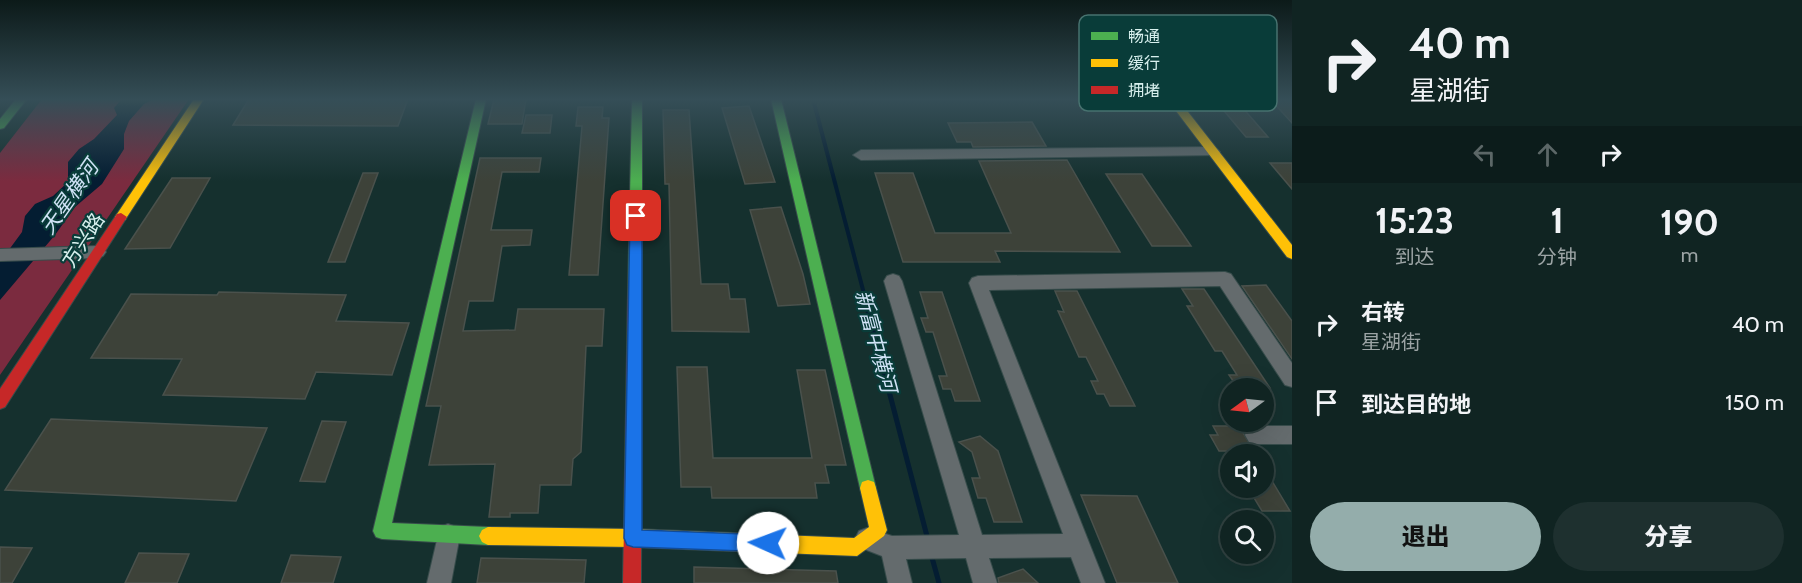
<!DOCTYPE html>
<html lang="zh">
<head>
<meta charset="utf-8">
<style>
  :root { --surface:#102422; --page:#1e302f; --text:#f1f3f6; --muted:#9ca4a5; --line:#304140; --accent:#94adab }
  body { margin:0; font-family:Cabin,"Noto Sans SC",sans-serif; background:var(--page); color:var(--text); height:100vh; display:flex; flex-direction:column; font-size:22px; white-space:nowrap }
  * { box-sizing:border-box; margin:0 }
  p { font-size:20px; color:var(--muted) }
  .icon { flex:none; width:33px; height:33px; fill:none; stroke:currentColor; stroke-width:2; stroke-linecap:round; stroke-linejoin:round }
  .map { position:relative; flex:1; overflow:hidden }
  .side { display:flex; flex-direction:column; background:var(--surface); width:510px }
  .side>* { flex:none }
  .top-card { background:#102422; color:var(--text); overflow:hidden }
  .needle { width:39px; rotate:255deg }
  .buttons { position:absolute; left:1220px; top:378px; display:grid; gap:12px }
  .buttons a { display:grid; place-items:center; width:54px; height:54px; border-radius:50%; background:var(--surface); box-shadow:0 6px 24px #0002,0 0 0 2px var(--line); font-size:30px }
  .pin { position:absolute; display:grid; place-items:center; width:51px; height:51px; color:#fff; margin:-26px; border-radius:12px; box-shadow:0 3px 9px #0006 }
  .me { position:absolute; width:66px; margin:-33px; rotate:272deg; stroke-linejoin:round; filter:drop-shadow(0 0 4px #0008) }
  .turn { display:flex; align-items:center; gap:21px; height:126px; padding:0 18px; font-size:27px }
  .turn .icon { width:78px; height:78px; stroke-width:2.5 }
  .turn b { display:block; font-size:42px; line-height:51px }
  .lanes { display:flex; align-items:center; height:57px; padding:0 18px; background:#0003; justify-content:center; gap:30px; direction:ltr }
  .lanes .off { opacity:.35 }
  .eta { display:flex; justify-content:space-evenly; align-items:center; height:102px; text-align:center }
  .eta b { font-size:36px; font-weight:800; line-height:42px }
  .cta { display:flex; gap:12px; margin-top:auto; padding:12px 18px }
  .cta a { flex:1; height:69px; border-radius:36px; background:var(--accent); color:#111; font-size:24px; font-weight:800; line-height:69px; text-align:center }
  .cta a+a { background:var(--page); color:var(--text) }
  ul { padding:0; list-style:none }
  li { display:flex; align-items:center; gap:18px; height:78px; padding:0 18px }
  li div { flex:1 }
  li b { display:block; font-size:22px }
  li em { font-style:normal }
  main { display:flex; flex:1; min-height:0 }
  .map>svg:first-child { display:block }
  .green { fill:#7b2b3f }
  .water { fill:#041d32 }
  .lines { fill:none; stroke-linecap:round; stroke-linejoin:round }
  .stream-far1 { stroke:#041d32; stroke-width:4 }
  .stream { stroke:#041d32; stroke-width:5 }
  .building { fill:#3d4239; stroke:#4a514c; stroke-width:1.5 }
  .street-casing { stroke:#374c4b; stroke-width:2 }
  .fast-casing { stroke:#374c4b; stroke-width:2 }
  .slow-casing { stroke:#374c4b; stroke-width:2 }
  .jam-casing { stroke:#374c4b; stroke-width:2 }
  .street { fill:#646b6d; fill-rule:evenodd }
  .fast { fill:#4caf50; fill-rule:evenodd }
  .slow { fill:#ffc107; fill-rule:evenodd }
  .jam { fill:#c62828; fill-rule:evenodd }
  .route { fill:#1a73e8; stroke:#114b97; stroke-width:1.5 }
  .labels { text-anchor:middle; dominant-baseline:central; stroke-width:4.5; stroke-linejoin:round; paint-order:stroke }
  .street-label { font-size:20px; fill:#d8f0ee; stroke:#093c39 }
  .water-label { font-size:21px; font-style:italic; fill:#d0e3f6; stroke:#093c39 }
  .key { fill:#093c39; stroke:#47726f; stroke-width:1.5 }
  .key-label { font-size:16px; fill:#d8f0ee }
</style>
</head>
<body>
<main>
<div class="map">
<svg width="1292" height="583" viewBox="0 0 1292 583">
  <rect width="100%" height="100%" fill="#15302e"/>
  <!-- green -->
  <path class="green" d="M42,99H189L0,375V153Z"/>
  <!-- water -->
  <path class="water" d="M122,99H154L144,104L129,121L124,134V149L102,184L75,207L55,235L0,300V262L22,232L25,216L35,204L53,196L68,182V162L79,149L94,139L117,115L114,108Z"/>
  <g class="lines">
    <!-- stream-far1 -->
    <path class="stream-far1" d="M813,99L868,309"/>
    <!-- stream -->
    <path class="stream" d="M867,307L928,540
      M931,554L939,583"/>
  </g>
  <!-- building -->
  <path class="building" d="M249,99H408L398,126L233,125Z
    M494,99H526L522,124H488Z
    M1214,99H1235L1268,137H1246Z
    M1270,99H1292V123Z
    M749,106L775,182L745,184L722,108Z
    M578,107H603L602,118H609L598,275H569L582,126H576Z
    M663,110H689L701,284H728L730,299H745L749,332L672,331L669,184H665Z
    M526,115H552L550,133H522Z
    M1032,122L1046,146L973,147L971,142H957L948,123Z
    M480,158H541L539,172H502L491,230H532L530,245L502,246L493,301H469L463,331L515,330L518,309H604L602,346H586L581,452L573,459L571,485H540L538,513H510V517H489L495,464L429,465L441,406H426Z
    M1067,160L1120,252L995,251L1000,262H903L875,173H913L935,233H1011L979,161Z
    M1270,163H1292V189Z
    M363,173H378L345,262H328Z
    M1106,174H1142L1191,246H1152Z
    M172,178H210L170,248L125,249Z
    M781,207L803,274L810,304L778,306L750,210Z
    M1266,285L1292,321V359L1242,286Z
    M1182,289H1204L1270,388H1238L1229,375H1237L1222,351H1215L1187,306H1193Z
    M1055,291H1077L1135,406H1110L1104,394H1097L1091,381H1098L1086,357H1079L1058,311L1064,312Z
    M219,292L346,295L336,321L409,323L392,375L316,372L305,399L163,395L182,359L91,358L131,294L217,295Z
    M920,292H942L980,401H955L951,389H943L939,376H947L933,332H926L921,318H928Z
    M677,367H707L713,458H812L797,370H825L846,465H825L829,483H815L817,498H712L711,487H681Z
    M51,419L267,428L236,501L5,490Z
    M322,421L346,422L325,482L300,481Z
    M1213,426H1239L1256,454H1229L1227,451H1219L1210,435H1218Z
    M980,436L998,451L1022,522H994L986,498H978L972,478H980L972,452L959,442Z
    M1263,466L1290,511H1262L1248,488H1263Z
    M1081,495L1137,496L1178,583H1117Z
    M0,547L32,548L12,583H0Z
    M139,553L189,554L177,583H125Z
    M291,555L341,557L333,583H281Z
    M481,558L586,560L584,583H477Z
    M694,567L836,571L838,583H694Z
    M1023,569L1038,583H999L998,578Z"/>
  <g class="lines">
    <!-- street casing -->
    <g class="street-casing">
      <path id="street" d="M1212,147L1217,149L1220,152L1217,155L861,160L853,155L861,150Z
        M97,246L103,248L106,252L103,256L97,258L0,261V249Z
        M1225,272L1231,274L1292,363V387L1285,385L1220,286L989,290L1105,583H1081L1071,557L989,558L997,583H973L966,558L906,559L912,583H888L882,556L859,547L855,539L859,531L867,528L892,536L959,535L884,281L887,276L893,274L899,276L902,281L982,535L1063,534L969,283L972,278L978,276Z
        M1256,426H1292V444H1256L1249,442L1245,435L1249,428Z
        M448,524L456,527L460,535L451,583H427L440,527Z"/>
    </g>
    <!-- fast casing -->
    <g class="fast-casing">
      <path id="fast" d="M16,99H27L4,128L0,129V119Z
        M476,99H486L392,523L488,527L494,530L497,536L494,542L488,545L382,539L376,537L373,531Z
        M632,99H642V292L640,296H630L628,292Z
        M771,99H781L876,488L874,494L868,496L862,494L860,488Z"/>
    </g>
    <!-- slow casing -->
    <g class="slow-casing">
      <path id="slow" d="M194,99H204L125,220H117L115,217L117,214Z
        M1167,99H1178L1292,245V259L1287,257Z
        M868,480L874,482L876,488L887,530L884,536L857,556L633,547L488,545L482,542L479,536L482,530L488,527L633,529L854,538L869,527L860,488L862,482Z"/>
    </g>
    <!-- jam casing -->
    <g class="jam-casing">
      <path id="jam" d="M121,213L127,217L125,220L5,407L0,409V389L117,214Z
        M635,287L640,288L642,292L641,583H623L628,292L630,288Z"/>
    </g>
    <!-- street -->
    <use href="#street" class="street"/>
    <!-- fast -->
    <use href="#fast" class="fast"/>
    <!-- slow -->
    <use href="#slow" class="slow"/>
    <!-- jam -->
    <use href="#jam" class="jam"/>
  </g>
  <!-- sky -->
  <linearGradient id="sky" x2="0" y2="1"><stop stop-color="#0c1a19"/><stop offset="0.55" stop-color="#354e57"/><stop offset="1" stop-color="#354e57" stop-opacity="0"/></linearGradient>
  <rect width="1292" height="181" fill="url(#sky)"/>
  <!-- route -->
  <path class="route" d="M636,212L642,216V530L768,535L774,537L777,543L774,550L768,552L633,547L627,545L624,538L630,216Z"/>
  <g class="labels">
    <!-- street labels -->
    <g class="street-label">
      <text transform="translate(83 240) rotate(-57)">方兴路</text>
    </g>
    <!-- water labels -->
    <g class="water-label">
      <text transform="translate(69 197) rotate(-55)">天星横河</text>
      <text transform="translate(876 341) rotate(75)">新富中横河</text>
    </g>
  </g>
  <!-- legend -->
  <rect x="1079" y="15" width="198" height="96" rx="9" class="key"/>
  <rect x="1091" y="32" width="27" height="8" fill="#4caf50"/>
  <rect x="1091" y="59" width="27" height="8" fill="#ffc107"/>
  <rect x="1091" y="86" width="27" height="8" fill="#c62828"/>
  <g class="key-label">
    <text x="1128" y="42">畅通</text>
    <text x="1128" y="69">缓行</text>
    <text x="1128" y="96">拥堵</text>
  </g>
</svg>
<div class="buttons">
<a><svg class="needle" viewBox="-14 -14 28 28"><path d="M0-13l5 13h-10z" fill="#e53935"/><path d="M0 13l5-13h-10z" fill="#9ca4a5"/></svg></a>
<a><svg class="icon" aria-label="sound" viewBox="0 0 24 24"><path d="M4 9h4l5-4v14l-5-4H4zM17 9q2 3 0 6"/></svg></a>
<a><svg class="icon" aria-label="search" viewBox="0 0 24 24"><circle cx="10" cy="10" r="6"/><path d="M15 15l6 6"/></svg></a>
</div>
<div class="pin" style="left:636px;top:216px;background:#d93025"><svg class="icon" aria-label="arrive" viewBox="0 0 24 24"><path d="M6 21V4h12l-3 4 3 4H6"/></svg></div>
<svg class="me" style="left:768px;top:543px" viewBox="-20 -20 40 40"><circle r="19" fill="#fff"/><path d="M0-13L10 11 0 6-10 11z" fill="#1a73e8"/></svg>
</div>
<section class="side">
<div class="top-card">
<div class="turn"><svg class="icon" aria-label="right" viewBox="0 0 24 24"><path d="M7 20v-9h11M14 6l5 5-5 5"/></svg><div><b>40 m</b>星湖街</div></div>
<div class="lanes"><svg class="icon off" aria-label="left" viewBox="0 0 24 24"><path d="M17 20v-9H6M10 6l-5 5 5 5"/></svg><svg class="icon off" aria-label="ahead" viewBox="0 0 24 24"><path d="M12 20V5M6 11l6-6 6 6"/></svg><svg class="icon" aria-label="right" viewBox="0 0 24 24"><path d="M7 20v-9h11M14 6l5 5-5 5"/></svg></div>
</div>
<div class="eta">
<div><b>15:23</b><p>到达</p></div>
<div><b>1</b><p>分钟</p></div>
<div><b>190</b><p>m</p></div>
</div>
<ul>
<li><svg class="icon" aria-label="right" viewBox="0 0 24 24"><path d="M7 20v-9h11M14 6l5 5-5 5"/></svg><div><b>右转</b><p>星湖街</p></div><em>40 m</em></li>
<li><svg class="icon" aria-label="arrive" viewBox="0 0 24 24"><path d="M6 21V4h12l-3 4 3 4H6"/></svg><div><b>到达目的地</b></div><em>150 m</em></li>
</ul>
<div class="cta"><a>退出</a><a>分享</a></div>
</section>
</main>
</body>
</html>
